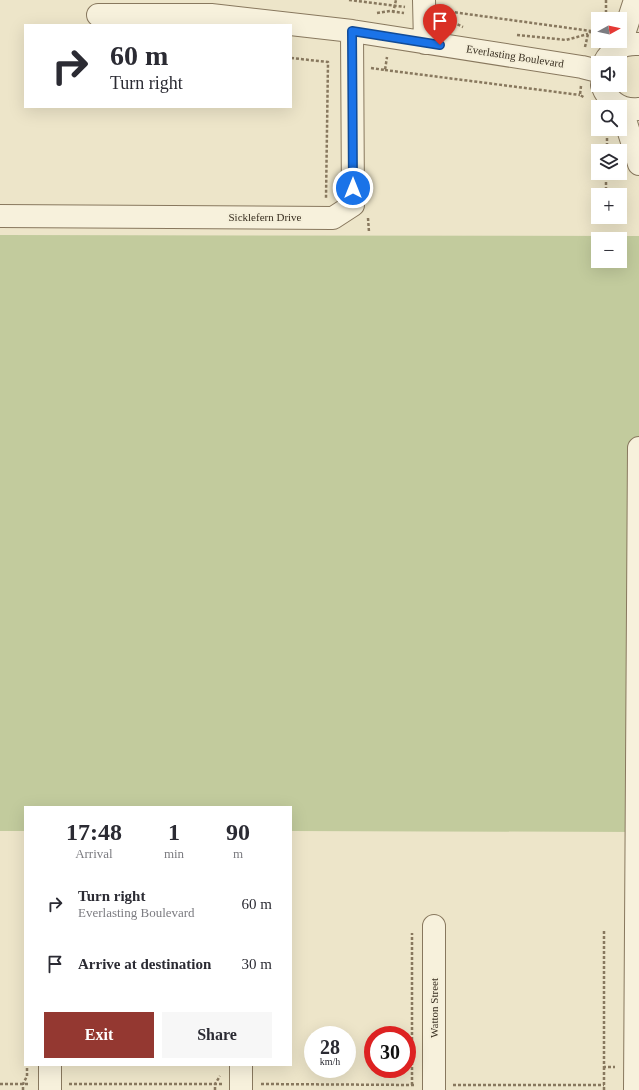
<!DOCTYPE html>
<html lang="en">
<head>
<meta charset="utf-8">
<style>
  :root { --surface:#fff; --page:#f7f7f7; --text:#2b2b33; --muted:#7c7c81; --accent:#943831 }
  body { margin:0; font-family:Georgia,serif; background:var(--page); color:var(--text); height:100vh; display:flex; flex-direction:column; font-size:15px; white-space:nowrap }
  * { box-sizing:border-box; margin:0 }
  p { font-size:13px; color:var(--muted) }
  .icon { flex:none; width:22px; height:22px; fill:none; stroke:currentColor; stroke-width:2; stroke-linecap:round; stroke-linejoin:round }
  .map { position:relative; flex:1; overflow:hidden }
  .drawer { position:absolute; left:24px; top:806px; width:268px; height:260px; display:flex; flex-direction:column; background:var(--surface); border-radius:0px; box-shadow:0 4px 16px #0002 }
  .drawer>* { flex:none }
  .top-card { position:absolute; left:24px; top:24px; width:268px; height:84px; border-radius:0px; box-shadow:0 4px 16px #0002; background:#fff; color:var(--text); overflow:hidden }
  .needle { width:26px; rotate:82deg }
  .tools { position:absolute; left:591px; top:12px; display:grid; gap:8px }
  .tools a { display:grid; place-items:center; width:36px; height:36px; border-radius:0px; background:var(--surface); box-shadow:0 4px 16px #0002; font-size:20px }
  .speed { position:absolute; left:304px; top:1026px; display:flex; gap:8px; font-size:20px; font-weight:700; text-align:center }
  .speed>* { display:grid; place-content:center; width:52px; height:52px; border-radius:50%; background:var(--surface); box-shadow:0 4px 16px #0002; line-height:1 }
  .speed small { font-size:10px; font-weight:400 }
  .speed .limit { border:6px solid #d22; background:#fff; color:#111 }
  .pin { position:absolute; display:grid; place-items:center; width:34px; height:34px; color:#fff; margin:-41px -17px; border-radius:50% 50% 50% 0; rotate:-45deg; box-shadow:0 0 4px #0007 }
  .pin .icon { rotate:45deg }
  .me { position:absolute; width:44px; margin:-22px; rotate:0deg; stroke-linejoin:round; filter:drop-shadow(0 0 3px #0008) }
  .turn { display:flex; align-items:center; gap:14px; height:84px; padding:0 20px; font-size:18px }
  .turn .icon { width:52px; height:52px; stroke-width:2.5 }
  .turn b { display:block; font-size:28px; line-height:34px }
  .eta { display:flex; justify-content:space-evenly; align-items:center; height:68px; text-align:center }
  .eta b { font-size:24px; font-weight:600; line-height:28px }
  .cta { display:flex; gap:8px; margin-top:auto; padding:8px 20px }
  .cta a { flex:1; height:46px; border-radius:0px; background:var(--accent); color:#fff; font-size:16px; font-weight:600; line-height:46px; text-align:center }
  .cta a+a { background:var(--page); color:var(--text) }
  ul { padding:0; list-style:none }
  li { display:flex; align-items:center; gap:12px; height:60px; padding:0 20px }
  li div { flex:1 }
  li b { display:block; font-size:15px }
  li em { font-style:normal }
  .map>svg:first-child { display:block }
  .green { fill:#c2cb9d; fill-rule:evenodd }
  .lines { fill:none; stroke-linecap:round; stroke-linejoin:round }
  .minor-casing { stroke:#88785e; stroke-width:24 }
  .path { stroke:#88785e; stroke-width:2.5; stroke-dasharray:3 2; stroke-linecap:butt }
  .minor { stroke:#f7f1dc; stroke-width:22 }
  .route-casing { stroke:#114b97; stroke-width:10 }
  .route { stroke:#1a73e8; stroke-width:7 }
  .labels { text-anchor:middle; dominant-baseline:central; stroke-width:3.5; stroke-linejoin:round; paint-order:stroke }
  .street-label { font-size:11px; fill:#392f21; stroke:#f4eed8 }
</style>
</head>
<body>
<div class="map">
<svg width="639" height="1090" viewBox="0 0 639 1090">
  <rect width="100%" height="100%" fill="#ede5c9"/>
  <!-- green -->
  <path class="green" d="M0,235L639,236V832L291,831V807H25V831H0ZM598,239H620V261H598Z"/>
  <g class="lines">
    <!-- minor casing -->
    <g class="minor-casing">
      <path id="minor" d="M424,0L425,43
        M98,15H211L352,31L582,67L598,71
        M620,46L635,0
        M604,63C611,49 624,43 639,44
        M602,85C608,102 621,111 639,109
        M621,107L639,164
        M0,216L333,218L353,205L352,31
        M434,926V1090
        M50,1065V1090
        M241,1090V1065
        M635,1090L639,448"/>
    </g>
    <!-- path -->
    <path class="path" d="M349,0L405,7
      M606,0V18
      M445,11L591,31
      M377,13L390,11L404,13
      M393,13L396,0
      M444,18L463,27
      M517,35L566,40L588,34
      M585,47L588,34L598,25
      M291,58L328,62L326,198
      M371,68L385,70L387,57
      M385,70L580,95
      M581,86L580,95L585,98
      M607,151V135
      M606,195V173
      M368,218L369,232
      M604,931V1067H615
      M604,1067V1090
      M0,1084H30
      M69,1084H222
      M261,1084L414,1085
      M412,1085V933
      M453,1085H604
      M23,1090V1084L27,1076V1065
      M215,1090V1084L220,1076"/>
    <!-- minor -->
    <use href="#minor" class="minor"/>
  </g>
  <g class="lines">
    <!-- route casing -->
    <g class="route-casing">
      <path id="route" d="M353,188L352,31L440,45"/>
    </g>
    <!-- route -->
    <use href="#route" class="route"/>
  </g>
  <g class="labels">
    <!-- street labels -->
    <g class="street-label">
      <text transform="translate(515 56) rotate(9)">Everlasting Boulevard</text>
      <text x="265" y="217">Sicklefern Drive</text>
      <text transform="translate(434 1008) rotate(-90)">Watton Street</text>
    </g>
  </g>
</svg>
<div class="tools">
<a><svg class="needle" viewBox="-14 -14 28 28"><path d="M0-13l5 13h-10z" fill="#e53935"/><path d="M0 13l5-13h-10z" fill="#7c7c81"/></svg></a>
<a><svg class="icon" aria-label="sound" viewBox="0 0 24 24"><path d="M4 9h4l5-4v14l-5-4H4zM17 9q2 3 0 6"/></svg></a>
<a><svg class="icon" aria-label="search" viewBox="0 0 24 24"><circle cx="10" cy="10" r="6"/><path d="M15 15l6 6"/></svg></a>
<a><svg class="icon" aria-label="layers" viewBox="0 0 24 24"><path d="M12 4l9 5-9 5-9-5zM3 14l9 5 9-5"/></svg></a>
<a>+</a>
<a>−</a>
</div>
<div class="speed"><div>28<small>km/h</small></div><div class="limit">30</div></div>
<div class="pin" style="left:440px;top:45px;background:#d93025"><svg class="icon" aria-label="arrive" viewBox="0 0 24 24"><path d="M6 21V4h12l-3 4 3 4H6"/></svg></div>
<svg class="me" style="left:353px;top:188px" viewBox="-20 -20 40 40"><circle r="17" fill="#1a73e8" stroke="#fff" stroke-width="3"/><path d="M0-11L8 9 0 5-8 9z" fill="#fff"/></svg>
<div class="top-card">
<div class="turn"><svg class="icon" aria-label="right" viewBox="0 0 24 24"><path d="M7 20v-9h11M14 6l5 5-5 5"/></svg><div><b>60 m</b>Turn right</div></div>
</div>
<section class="drawer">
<div class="eta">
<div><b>17:48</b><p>Arrival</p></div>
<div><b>1</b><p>min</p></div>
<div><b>90</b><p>m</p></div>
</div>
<ul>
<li><svg class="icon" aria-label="right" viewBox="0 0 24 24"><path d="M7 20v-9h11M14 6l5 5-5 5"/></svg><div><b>Turn right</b><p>Everlasting Boulevard</p></div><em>60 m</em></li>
<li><svg class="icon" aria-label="arrive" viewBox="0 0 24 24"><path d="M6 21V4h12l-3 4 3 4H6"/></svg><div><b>Arrive at destination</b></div><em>30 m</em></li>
</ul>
<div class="cta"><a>Exit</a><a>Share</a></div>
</section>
</div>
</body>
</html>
